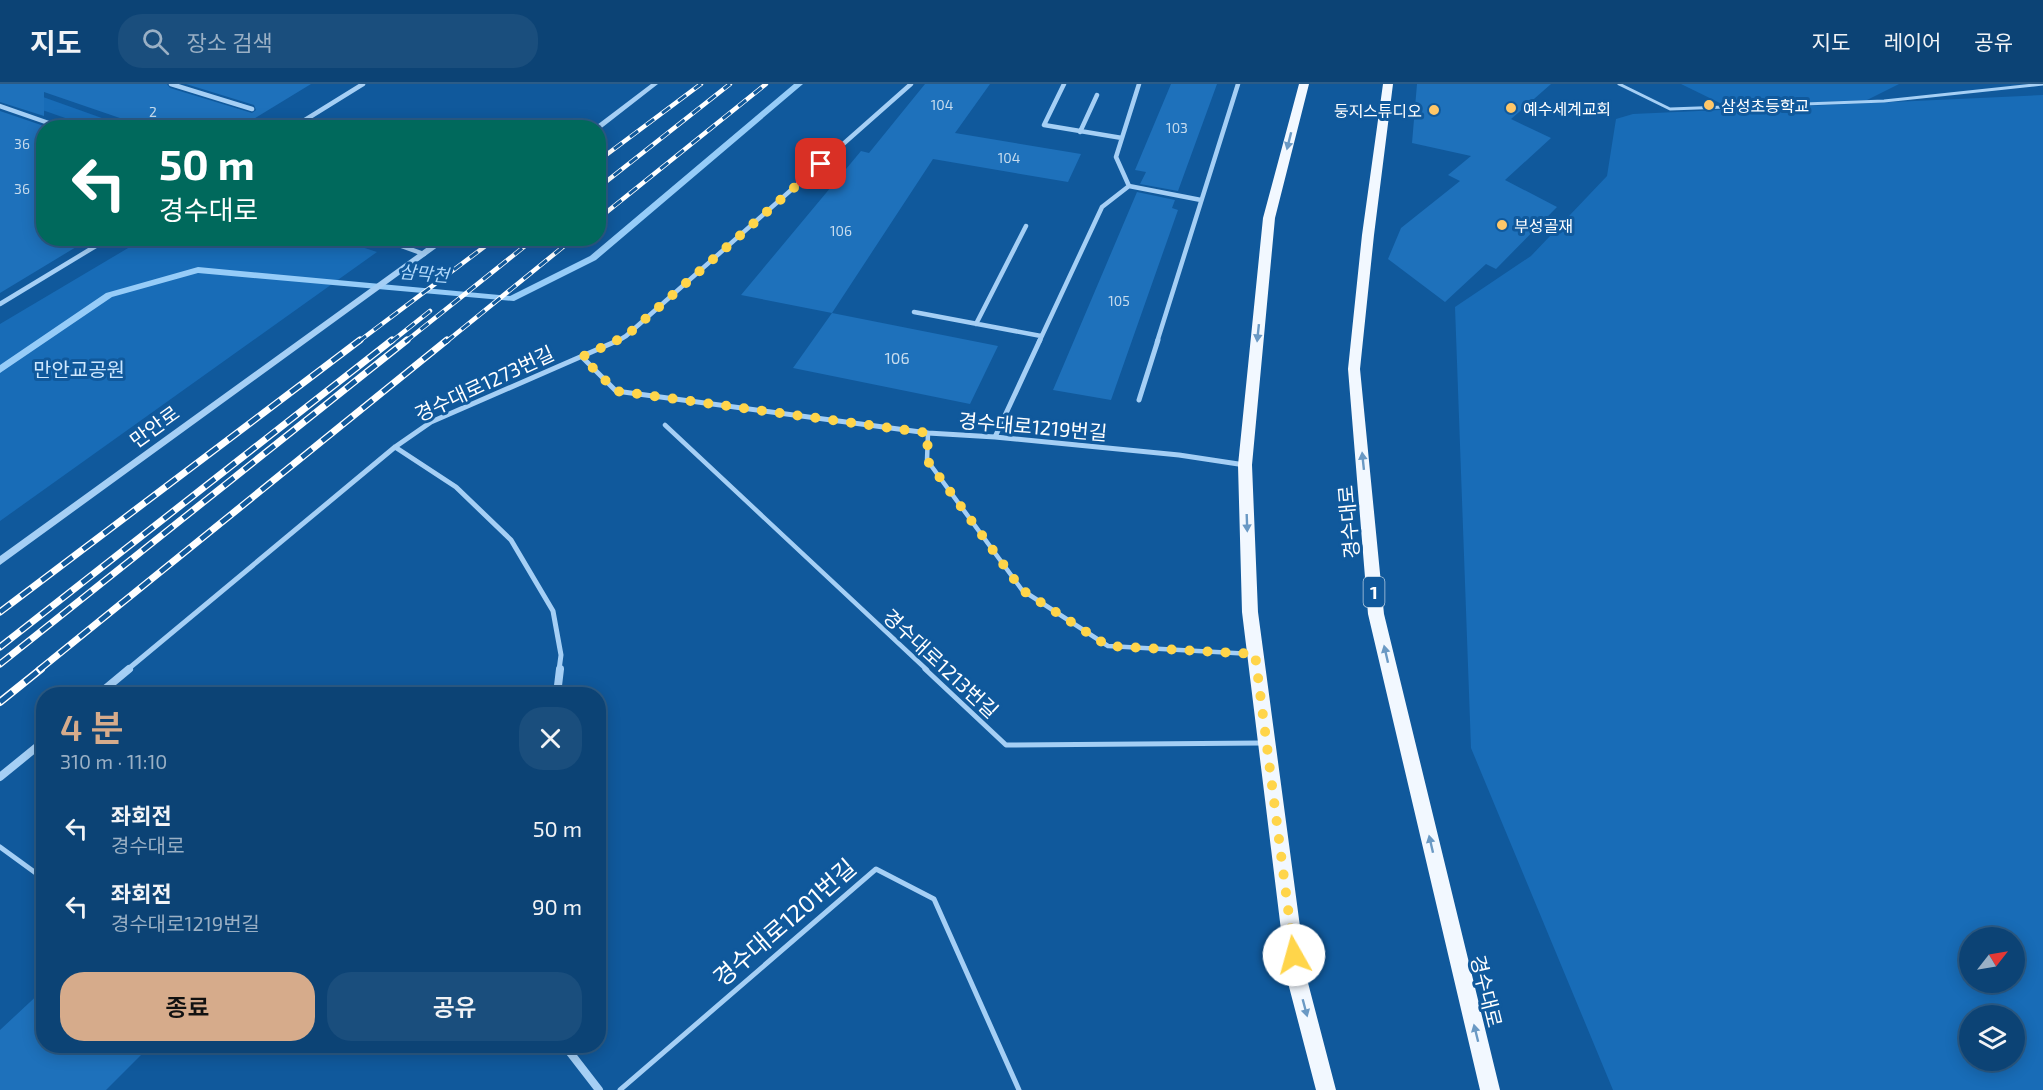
<!DOCTYPE html>
<html lang="ko">
<head>
<meta charset="utf-8">
<style>
  :root { --surface:#0c4375; --page:#1a4e7d; --text:#f1f3f6; --muted:#9ab0c5; --line:#2c5c87; --accent:#d6ab8b }
  body { margin:0; font-family:"Exo 2","Noto Sans KR",sans-serif; background:var(--page); color:var(--text); height:100vh; display:flex; flex-direction:column; font-size:22px; white-space:nowrap }
  * { box-sizing:border-box; margin:0 }
  p { font-size:20px; color:var(--muted) }
  .icon { flex:none; width:33px; height:33px; fill:none; stroke:currentColor; stroke-width:2; stroke-linecap:round; stroke-linejoin:round }
  .map { position:relative; flex:1; overflow:hidden }
  .drawer { position:absolute; left:36px; top:603px; width:570px; height:366px; display:flex; flex-direction:column; background:var(--surface); border-radius:24px; box-shadow:0 3px 15px #0003,0 0 0 2px var(--line) }
  .drawer>* { flex:none }
  .guide { position:absolute; left:36px; top:36px; width:570px; height:126px; border-radius:24px; box-shadow:0 3px 15px #0003,0 0 0 2px var(--line); background:#00695c; color:#fff; overflow:hidden }
  .needle { width:39px; rotate:59deg }
  .tools { position:absolute; left:1959px; top:843px; display:grid; gap:12px }
  .tools a { display:grid; place-items:center; width:66px; height:66px; border-radius:50%; background:var(--surface); box-shadow:0 3px 15px #0003,0 0 0 2px var(--line); font-size:30px }
  .pin { position:absolute; display:grid; place-items:center; width:51px; height:51px; color:#fff; margin:-26px; border-radius:12px; box-shadow:0 3px 9px #0006 }
  .me { position:absolute; width:66px; margin:-33px; rotate:353deg; stroke-linejoin:round; filter:drop-shadow(0 0 4px #0008) }
  .turn { display:flex; align-items:center; gap:21px; height:126px; padding:0 24px; font-size:27px }
  .turn .icon { width:78px; height:78px; stroke-width:2.5 }
  .turn b { display:block; font-size:42px; line-height:51px }
  .round { display:grid; place-items:center; flex:none; width:63px; height:63px; border-radius:24px; background:var(--page) }
  .summary { display:flex; align-items:center; justify-content:space-between; height:102px; padding:0 24px }
  h1 { font-size:36px; font-weight:600; line-height:45px; color:var(--accent) }
  .action { display:flex; gap:12px; margin-top:auto; padding:12px 24px }
  .action a { flex:1; height:69px; border-radius:24px; background:var(--accent); color:#111; font-size:24px; font-weight:600; line-height:69px; text-align:center }
  .action a+a { background:var(--page); color:var(--text) }
  ul { padding:0; list-style:none }
  li { display:flex; align-items:center; gap:18px; height:78px; padding:0 24px }
  li div { flex:1 }
  li b { display:block; font-size:22px }
  li em { font-style:normal }
  header { display:flex; align-items:center; gap:36px; box-sizing:border-box; height:84px; padding:0 30px; background:var(--surface); border-bottom:2px solid var(--line) }
  header strong { font-size:28px }
  nav { display:flex; gap:33px; margin-inline-start:auto; font-size:21px }
  .search { width:420px; height:54px; background:var(--page); display:flex; align-items:center; gap:15px; box-sizing:border-box; padding:0 21px; border-radius:24px; color:var(--muted); font-size:22px }
  .map>svg:first-child { display:block }
  .green { fill:#186cb7; fill-rule:evenodd }
  .lines { fill:none; stroke-linecap:round; stroke-linejoin:round }
  .stream { fill:#96ccf8; fill-rule:evenodd }
  .building { fill:#1e71bb }
  .service-far2 { stroke:#a5cff5; stroke-width:3 }
  .service-far1 { stroke:#a5cff5; stroke-width:4.5 }
  .service { stroke:#a5cff5; stroke-width:5 }
  .minor-far2 { stroke:#a5cff5; stroke-width:4.5 }
  .minor-far1 { stroke:#a5cff5; stroke-width:5 }
  .minor { stroke:#a5cff5; stroke-width:8 }
  .tertiary { fill:#a5cff5; fill-rule:evenodd }
  .primary { fill:#f2f8ff; fill-rule:evenodd }
  .rail-far2-casing { stroke:#fff; stroke-width:4.5 }
  .rail-far1-casing { stroke:#fff; stroke-width:7 }
  .rail-casing { stroke:#fff; stroke-width:8 }
  .rail-far2 { stroke:#10599c; stroke-width:3; stroke-dasharray:10; stroke-linecap:butt }
  .rail-far1 { stroke:#10599c; stroke-width:4.5; stroke-dasharray:13; stroke-linecap:butt }
  .rail { stroke:#10599c; stroke-width:5; stroke-dasharray:16; stroke-linecap:butt }
  .oneway { fill:#6a99c4 }
  .route { stroke:#ffd54a; stroke-width:10; stroke-dasharray:0 18 }
  .poi-dot { fill:#ffc768; stroke:#10599c; stroke-width:2 }
  .labels { text-anchor:middle; dominant-baseline:central; stroke-width:6; stroke-linejoin:round; paint-order:stroke }
  .far-number-label { font-size:14px; fill:#c7dcee }
  .far-poi-label { font-size:16px; fill:#fff; stroke:#10599c; text-anchor:start }
  .number-label { font-size:16px; fill:#c7dcee }
  .far-water-label { font-size:18px; font-style:italic; fill:#b1d9fb; stroke:#10599c }
  .shield { fill:#10599c; stroke:#b7cde1; stroke-width:1.5 }
  .shield-label { font-size:18px; font-weight:bold; fill:#fff }
  .park-label { font-size:20px; fill:#cde7fe; stroke:#10599c }
  .street-label { font-size:20px; fill:#fff; stroke:#10599c }
  .near-street-label { font-size:24px; fill:#fff; stroke:#10599c }
</style>
</head>
<body>
<header>
<strong>지도</strong>
<div class="search"><svg class="icon" aria-label="search" viewBox="0 0 24 24"><circle cx="10" cy="10" r="6"/><path d="M15 15l6 6"/></svg>장소 검색</div>
<nav><a>지도</a><a>레이어</a><a>공유</a></nav>
</header>
<div class="map">
<svg width="2043" height="1006" viewBox="0 0 2043 1006">
  <rect width="100%" height="100%" fill="#10599c"/>
  <!-- green -->
  <path class="green" d="M1681,0H1899L1867,16L1726,22Z
    M2043,11V1006H1613L1471,664L1455,223L1531,172L1607,92L1616,35L1633,30ZM1970,854H2014V898H1970ZM1970,932H2014V976H1970Z
    M43,13L127,43H91L28,21Z
    M145,154L337,155L377,168L0,437V240Z"/>
  <g class="lines">
    <!-- stream -->
    <path class="stream" d="M794,0H803L596,176L514,217L198,189L112,213L0,289V281L106,209L198,183L510,212L590,172Z"/>
  </g>
  <!-- building -->
  <path class="building" d="M0,0H167L170,4L252,29L256,26L254,21L186,0H311L239,44H149L44,8V32L0,18Z
    M925,0H990L955,49L1081,70L1068,98L933,75L832,229L741,211L861,67L869,69Z
    M1171,0H1217L1178,107L1140,100L1146,88L1135,86Z
    M1417,0H1551L1511,35L1551,54L1505,96L1557,123L1496,185L1486,180L1445,218L1388,175L1401,144L1460,97L1448,91L1471,72L1412,59Z
    M0,27L44,42V154H91L0,209Z
    M1137,108L1175,116L1172,124L1178,126L1111,316L1053,306Z
    M832,229L998,262L970,320L793,284Z
    M44,905V962H150L106,1006H0V946Z"/>
  <g class="lines">
    <!-- service-far2 -->
    <path class="service-far2" d="M1619,0L1670,25L1884,17L2043,0"/>
    <!-- service-far1 -->
    <path class="service-far1" d="M665,341L927,586
      M928,349L927,376L1022,506L1108,562L1252,570"/>
    <!-- service -->
    <path class="service" d="M925,585L1006,661L1262,659
      M0,763L44,795
      M620,1006L876,785L934,815L1019,1006"/>
    <!-- minor-far2 -->
    <path class="minor-far2" d="M171,0L252,25
      M1064,0L1044,41L1122,54
      M0,22L63,44
      M292,44L363,0
      M1080,48L1097,11
      M1129,102L1201,116
      M379,154L424,170
      M0,220L109,154
      M914,228L1041,252
      M976,240L1026,142
      M616,258L626,252L911,0
      M1039,258L1102,123L1129,102L1116,73L1139,0
      M1157,258L1238,0"/>
    <!-- minor-far1 -->
    <path class="minor-far1" d="M582,273L616,307L928,349L995,353L1179,371L1245,381
      M1139,316L1158,256
      M995,353L1040,256
      M395,363L456,403L511,456L553,527L561,571L559,586
      M127,586L395,363L431,338L619,256"/>
    <!-- minor -->
    <path class="minor" d="M99,610L129,585
      M557,610L560,585
      M0,693L44,657
      M565,962L599,1006"/>
    <!-- tertiary -->
    <path class="tertiary" d="M651,0H658L599,46L598,44H593Z
      M440,154H450L0,481V472Z"/>
    <!-- primary -->
    <path class="primary" d="M1299,0H1309L1275,134L1252,381L1258,528L1307,895L1336,1006H1316L1287,895L1242,528L1238,381L1263,134Z
      M1383,0H1393L1374,151L1360,285L1384,530L1500,1006H1480L1368,530L1348,285L1362,151Z"/>
    <!-- rail-far2 casing -->
    <g class="rail-far2-casing">
      <path id="rail-far2" d="M598,77L701,0
        M598,104L730,0
        M598,135L766,0
        M358,258L496,154
        M391,258L430,227
        M405,258L535,154
        M446,258L574,154"/>
    </g>
    <!-- rail-far1 casing -->
    <g class="rail-far1-casing">
      <path id="rail-far1" d="M0,528L360,256
        M0,563L392,256
        M0,580L407,256
        M39,586L447,256"/>
    </g>
    <!-- rail casing -->
    <g class="rail-casing">
      <path id="rail" d="M0,618L41,585"/>
    </g>
    <!-- rail-far2 -->
    <use href="#rail-far2" class="rail-far2"/>
    <!-- rail-far1 -->
    <use href="#rail-far1" class="rail-far1"/>
    <!-- rail -->
    <use href="#rail" class="rail"/>
  </g>
  <!-- one-way arrows -->
  <defs><path id="oneway-solid" d="M-6-.8H1V-3.2L6.5 0L1 3.2V.8H-6Z" transform="scale(1.5)"/></defs>
  <g class="oneway">
    <use href="#oneway-solid" transform="translate(1289 57) rotate(104)"/>
    <use href="#oneway-solid" transform="translate(1258 249) rotate(96)"/>
    <use href="#oneway-solid" transform="translate(1363 377) rotate(-96)"/>
    <use href="#oneway-solid" transform="translate(1247 439) rotate(88)"/>
    <use href="#oneway-solid" transform="translate(1386 570) rotate(-103)"/>
    <use href="#oneway-solid" transform="translate(1431 760) rotate(-103)"/>
    <use href="#oneway-solid" transform="translate(1305 924) rotate(75)"/>
    <use href="#oneway-solid" transform="translate(1476 949) rotate(-104)"/>
  </g>
  <g class="lines">
    <!-- route -->
    <path class="route" d="M821,80L626,252L582,273L616,307L928,349L927,376L1022,506L1108,562L1255,570L1294,871"/>
  </g>
  <!-- markers -->
  <g class="poi-dot">
    <circle cx="1709" cy="21" r="6"/>
    <circle cx="1511" cy="24" r="6"/>
    <circle cx="1434" cy="26" r="6"/>
    <circle cx="1502" cy="141" r="6"/>
  </g>
  <g class="labels">
    <!-- far-number labels -->
    <g class="far-number-label">
      <text x="942" y="20">104</text>
      <text x="153" y="27">2</text>
      <text x="1177" y="43">103</text>
      <text x="22" y="59">36</text>
      <text x="1009" y="73">104</text>
      <text x="22" y="104">36</text>
      <text x="841" y="146">106</text>
      <text x="1119" y="216">105</text>
    </g>
    <!-- far-poi labels -->
    <g class="far-poi-label">
      <text x="1721" y="21">삼성초등학교</text>
      <text x="1523" y="24">예수세계교회</text>
      <text x="1422" y="26" text-anchor="end">둥지스튜디오</text>
      <text x="1514" y="141">부성골재</text>
    </g>
    <!-- number labels -->
    <g class="number-label">
      <text x="897" y="273">106</text>
    </g>
    <!-- far-water labels -->
    <g class="far-water-label">
      <text transform="translate(424 189) rotate(5)">삼막천</text>
    </g>
    <!-- shield labels -->
    <rect class="shield" x="1363.5" y="493" width="21" height="30" rx="4.5"/>
    <g class="shield-label">
      <text x="1374" y="508">1</text>
    </g>
    <!-- park labels -->
    <g class="park-label">
      <text x="79" y="285">만안교공원</text>
    </g>
    <!-- street labels -->
    <g class="street-label">
      <text transform="translate(484 299) rotate(-25)">경수대로1273번길</text>
      <text transform="translate(154 342) rotate(-36)">만안로</text>
      <text transform="translate(1033 342) rotate(5)">경수대로1219번길</text>
      <text transform="translate(1348 438) rotate(-95)">경수대로</text>
      <text transform="translate(941 579) rotate(43)">경수대로1213번길</text>
      <text transform="translate(1487 907) rotate(76)">경수대로</text>
    </g>
    <!-- near-street labels -->
    <g class="near-street-label">
      <text transform="translate(784 838) rotate(-41)">경수대로1201번길</text>
    </g>
  </g>
</svg>
<div class="tools">
<a><svg class="needle" viewBox="-14 -14 28 28"><path d="M0-13l5 13h-10z" fill="#e53935"/><path d="M0 13l5-13h-10z" fill="#9ab0c5"/></svg></a>
<a><svg class="icon" aria-label="layers" viewBox="0 0 24 24"><path d="M12 4l9 5-9 5-9-5zM3 14l9 5 9-5"/></svg></a>
</div>
<div class="pin" style="left:821px;top:80px;background:#d93025"><svg class="icon" aria-label="arrive" viewBox="0 0 24 24"><path d="M6 21V4h12l-3 4 3 4H6"/></svg></div>
<svg class="me" style="left:1294px;top:871px" viewBox="-20 -20 40 40"><circle r="19" fill="#fff"/><path d="M0-13L10 11 0 6-10 11z" fill="#ffd54a"/></svg>
<div class="guide">
<div class="turn"><svg class="icon" aria-label="left" viewBox="0 0 24 24"><path d="M17 20v-9H6M10 6l-5 5 5 5"/></svg><div><b>50 m</b>경수대로</div></div>
</div>
<section class="drawer">
<div class="summary"><div><h1>4 분</h1><p>310 m · 11:10</p></div><a class="round"><svg class="icon" aria-label="close" viewBox="0 0 24 24"><path d="M6 6l12 12M18 6L6 18"/></svg></a></div>
<ul>
<li><svg class="icon" aria-label="left" viewBox="0 0 24 24"><path d="M17 20v-9H6M10 6l-5 5 5 5"/></svg><div><b>좌회전</b><p>경수대로</p></div><em>50 m</em></li>
<li><svg class="icon" aria-label="left" viewBox="0 0 24 24"><path d="M17 20v-9H6M10 6l-5 5 5 5"/></svg><div><b>좌회전</b><p>경수대로1219번길</p></div><em>90 m</em></li>
</ul>
<div class="action"><a>종료</a><a>공유</a></div>
</section>
</div>
</body>
</html>
